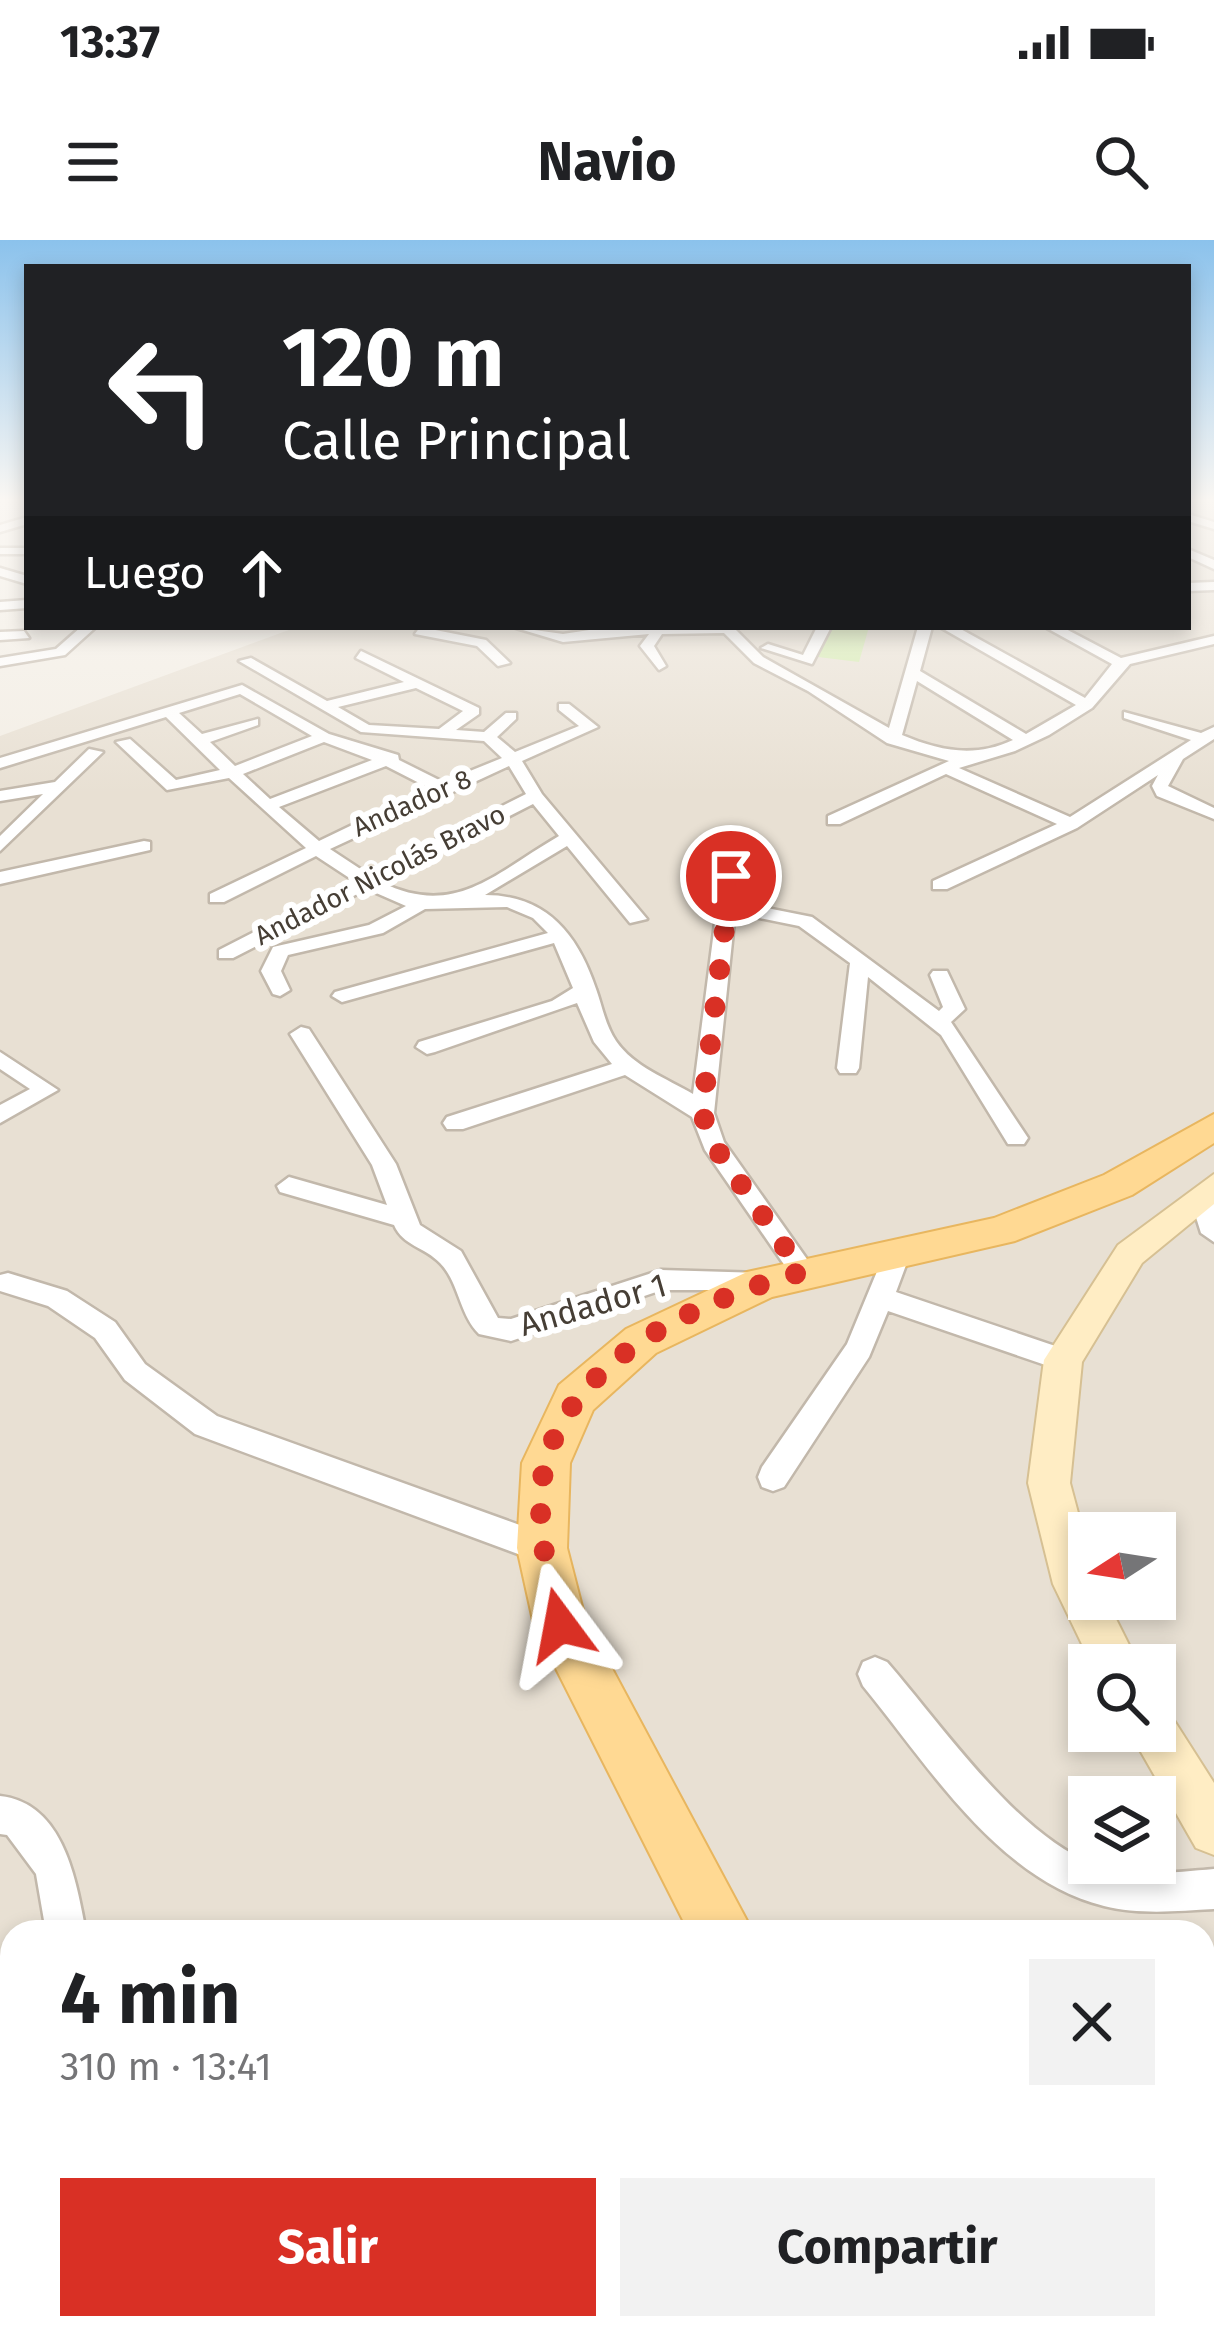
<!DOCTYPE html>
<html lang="es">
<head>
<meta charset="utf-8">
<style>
  :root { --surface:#fff; --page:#f2f2f2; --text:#202124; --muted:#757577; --accent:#d93025 }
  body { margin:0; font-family:"Fira Sans",sans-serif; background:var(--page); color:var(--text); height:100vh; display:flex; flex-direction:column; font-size:45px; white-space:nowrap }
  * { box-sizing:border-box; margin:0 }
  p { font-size:39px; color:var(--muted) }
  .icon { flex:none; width:66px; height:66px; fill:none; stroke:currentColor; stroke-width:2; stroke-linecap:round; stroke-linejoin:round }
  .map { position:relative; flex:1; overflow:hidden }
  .details { position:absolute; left:0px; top:1680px; width:1215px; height:420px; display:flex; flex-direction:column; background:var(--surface); border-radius:36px 36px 0 0; box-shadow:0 6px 18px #0003 }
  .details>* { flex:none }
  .banner { position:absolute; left:24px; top:24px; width:1167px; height:366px; border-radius:0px; box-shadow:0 6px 18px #0003; background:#202124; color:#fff; overflow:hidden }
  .needle { width:78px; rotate:258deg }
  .fabs { position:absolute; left:1068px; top:1272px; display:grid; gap:24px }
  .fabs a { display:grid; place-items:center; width:108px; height:108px; border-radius:0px; background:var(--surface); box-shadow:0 6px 18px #0003; font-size:60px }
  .pin { position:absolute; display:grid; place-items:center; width:102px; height:102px; color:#fff; margin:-51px; border:6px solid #fff; border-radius:50%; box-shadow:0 3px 12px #0007 }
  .me { position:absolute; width:132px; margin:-66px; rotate:347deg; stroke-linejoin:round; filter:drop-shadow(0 0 9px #0008) }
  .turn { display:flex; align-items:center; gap:42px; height:252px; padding:0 60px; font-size:54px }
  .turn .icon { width:156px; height:156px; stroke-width:2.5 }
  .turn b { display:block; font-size:84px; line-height:102px }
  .then { display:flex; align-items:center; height:114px; padding:0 60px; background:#0003; gap:24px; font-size:45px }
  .round { display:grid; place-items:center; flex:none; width:126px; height:126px; border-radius:0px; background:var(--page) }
  .summary { display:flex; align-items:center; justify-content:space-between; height:204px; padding:0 60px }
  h1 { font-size:72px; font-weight:700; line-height:90px }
  .action { display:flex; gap:24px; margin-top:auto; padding:24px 60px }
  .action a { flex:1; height:138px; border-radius:0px; background:var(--accent); color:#fff; font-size:48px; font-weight:700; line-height:138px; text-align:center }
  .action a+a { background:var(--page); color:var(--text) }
  .status { display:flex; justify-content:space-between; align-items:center; height:84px; padding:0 60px; background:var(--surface); direction:ltr }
  .status svg { height:33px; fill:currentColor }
  header { display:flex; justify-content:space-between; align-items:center; height:156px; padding:0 60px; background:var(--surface); font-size:54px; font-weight:700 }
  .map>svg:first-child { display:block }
  .residential { fill:#e8e0d3; fill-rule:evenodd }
  .green { fill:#d2eaac }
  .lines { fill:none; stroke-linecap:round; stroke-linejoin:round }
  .street-casing { stroke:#c2b8ab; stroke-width:5 }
  .secondary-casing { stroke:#d6c093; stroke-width:4 }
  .primary-casing { stroke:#e8b65f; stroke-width:4 }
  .path { stroke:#c2b098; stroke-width:8; stroke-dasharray:9 9; stroke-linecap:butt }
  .street { fill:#fff; fill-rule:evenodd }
  .secondary { fill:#ffedc4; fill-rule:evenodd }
  .primary { fill:#ffd993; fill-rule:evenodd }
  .route { stroke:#d93025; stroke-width:21; stroke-dasharray:0 37.8 }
  .labels { text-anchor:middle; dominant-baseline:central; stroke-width:12; stroke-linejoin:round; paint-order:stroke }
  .far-street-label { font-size:27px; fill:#463e35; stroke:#fff }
  .street-label { font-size:33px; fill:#463e35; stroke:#fff }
</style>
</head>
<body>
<div class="status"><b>13:37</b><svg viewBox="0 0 49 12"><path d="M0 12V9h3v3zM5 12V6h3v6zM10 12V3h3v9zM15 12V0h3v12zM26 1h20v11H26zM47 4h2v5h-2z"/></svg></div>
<header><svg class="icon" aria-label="menu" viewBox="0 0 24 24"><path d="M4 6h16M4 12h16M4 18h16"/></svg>Navio<svg class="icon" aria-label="search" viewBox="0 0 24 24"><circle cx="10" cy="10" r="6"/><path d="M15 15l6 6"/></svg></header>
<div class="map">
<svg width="1214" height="2100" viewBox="0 0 1214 2100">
  <rect width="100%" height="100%" fill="#f3eee5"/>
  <!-- residential -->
  <path class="residential" d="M1188,260H1214V2100H0V496L297,387H1188ZM1089,1293H1155V1359H1089ZM1089,1425H1155V1491H1089ZM1089,1557H1155V1623H1089ZM12,1692H1203V2088H12Z"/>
  <!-- green -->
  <path class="green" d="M829,387H869L859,422L818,417Z"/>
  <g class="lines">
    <!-- street casing -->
    <g class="street-casing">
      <path id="street" d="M1188,274L1214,282V289L1188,281Z
        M27,277V284L0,292V285Z
        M0,308H27V314H0Z
        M1188,309L1214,320V329L1188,317Z
        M0,328L27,336V344L0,336Z
        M1214,342V350L1188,351V343Z
        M27,360V368L0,370V362Z
        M81,387H96L65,415L0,426V418L56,409Z
        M420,387L486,400L510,423L498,426L477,406L415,394Z
        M513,387L563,394L609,387H733L763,417L889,488L918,387H932L920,431L1026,494L1076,465L940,387H957L1085,458L1112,424L1045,387H1062L1121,418L1214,396V404L1130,424L1092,468L1049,495L1015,511L959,528L1070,577L1191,500L1124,478V472L1201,493L1214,487V499L1183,519L1168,546L1214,568V579L1157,556L1152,546L1158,535L1077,588L947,649H933V641L1057,584L946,534L840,584H828V576L949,521L887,503L808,451L754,423L724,393L662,394L654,406L666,426L659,430L640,406L649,394L563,402ZM917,441L1013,500C975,518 940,511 902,495Z
        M817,387H831L812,424L761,408L768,404L803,415Z
        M24,391L29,398L0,400V392Z
        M361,411L479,468V474L456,490L484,492L506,473H516V479L497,497L515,512L579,486L559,470V464H569L598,487L522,521L542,554L647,679L630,683L567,606L485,655C547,655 578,695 596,749C602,765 605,785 616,801C634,827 666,838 693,854L725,605L734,600L743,605L737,662L812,677L939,771L943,767L930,735L933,731H947L965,769L951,782L1028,898L1024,904H1008L941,795L868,737L859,828L856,833H840L837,828L850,723L799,686L735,673L714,873L724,902L816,1032L803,1042L794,1039L705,910L692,877L625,835L463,889H447L443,883L447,877L612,824L594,802L577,763L435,812L427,814L416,807L419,802L552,761L573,748L554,703L342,762L332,756L335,752L548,693L533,678L507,667L425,669L383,693L288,715L281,731L290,750L280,756L273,754L261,731L273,707L369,685L406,666L367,649L233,718H219V710L354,641L316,616L224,662H210V654L306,608L229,538L167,550L116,502L130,499L176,540L220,530L166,477L0,528V518L242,445L329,494L398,515L399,520L443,542L502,518L484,501L361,492L239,421L251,418L327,461L404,442L356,418ZM416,448L463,471L439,489L369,485L338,467ZM240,454L312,496L235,526L210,502L258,485V479L202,494L179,473ZM324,502L372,520L270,559L243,534ZM386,526L429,548L319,601L279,567ZM509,526L526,554L368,634L330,609ZM533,564L559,596C495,633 455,679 381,642Z
        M89,509L103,512L0,611V596L43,554L0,561V551L55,542Z
        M144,601L150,602V610L0,644V632Z
        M301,787L309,789L396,924L420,985L461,1011L498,1078L511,1079L661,1030L762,1033L775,1043L771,1050H662L511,1101L479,1094C459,1074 459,1042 440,1023C425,1007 403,1006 394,985L280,952L277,946L289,937L387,965L372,925L290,794Z
        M0,812L58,850L0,883V865L30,849L0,829Z
        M1202,946L1214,954V1002L1201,993L1189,955Z
        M896,1007L909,1017L896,1052L1073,1112L1077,1120L1073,1128L1063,1131L888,1071L869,1117L784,1247L773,1251L762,1247L758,1237L762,1227L847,1104L883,1017Z
        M8,1033L67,1051L115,1082L145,1124L217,1176L553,1297L558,1308L553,1319L542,1323L195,1194L125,1140L95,1098L48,1066L0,1051V1035Z
        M875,1417L887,1422C942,1485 1015,1593 1093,1624C1130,1639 1176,1632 1214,1629V1669C1178,1671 1140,1675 1104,1666C998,1640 928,1525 863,1446L858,1434L863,1422Z
        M0,1556C64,1563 76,1640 86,1692H46L36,1634L7,1595L0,1594Z
        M157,2088H205L210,2100H162Z
        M446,2088H496L501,2100H451Z"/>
    </g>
    <!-- secondary casing -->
    <g class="secondary-casing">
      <path id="secondary" d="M1214,934V964L1142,1023L1082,1122L1070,1243L1089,1314V1359H1106L1139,1425H1092L1053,1344L1028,1243L1044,1120L1118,1005Z
        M1155,1468L1170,1474L1214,1543V1615L1196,1608L1129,1491H1155Z"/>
    </g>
    <!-- primary casing -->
    <g class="primary-casing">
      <path id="primary" d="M1214,874V903L1132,955L1015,1001L772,1057L656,1113L593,1170L570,1223L567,1308L585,1378L753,1692H689L534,1385L517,1308L522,1223L559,1145L626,1089L747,1032L994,978L1104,935Z
        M873,2088H949L954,2100H878Z"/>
    </g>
    <!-- path -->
    <path class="path" d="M0,1980L12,1981"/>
    <!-- street -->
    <use href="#street" class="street"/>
    <!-- secondary -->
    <use href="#secondary" class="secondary"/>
    <!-- primary -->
    <use href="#primary" class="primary"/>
  </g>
  <!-- sky -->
  <linearGradient id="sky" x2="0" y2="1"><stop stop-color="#8bc2ec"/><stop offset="0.47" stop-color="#faf7f3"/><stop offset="1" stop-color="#faf7f3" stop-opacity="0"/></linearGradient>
  <rect width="1214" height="554" fill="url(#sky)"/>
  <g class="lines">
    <!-- route -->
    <path class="route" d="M560,1385C548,1334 532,1275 546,1221C576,1114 704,1059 802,1032L713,904L702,873L731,636"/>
  </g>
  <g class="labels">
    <!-- far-street labels -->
    <g class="far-street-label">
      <text transform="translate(412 563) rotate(-24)">Andador 8</text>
      <text transform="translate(380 635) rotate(-27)">Andador Nicolás Bravo</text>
    </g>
    <!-- street labels -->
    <g class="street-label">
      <text transform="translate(593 1065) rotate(-16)">Andador 1</text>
    </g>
  </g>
</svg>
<div class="fabs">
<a><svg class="needle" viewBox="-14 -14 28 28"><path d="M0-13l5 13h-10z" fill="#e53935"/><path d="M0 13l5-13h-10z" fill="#757577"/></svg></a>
<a><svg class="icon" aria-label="search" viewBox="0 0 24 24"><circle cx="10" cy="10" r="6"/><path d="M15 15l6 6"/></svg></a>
<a><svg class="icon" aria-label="layers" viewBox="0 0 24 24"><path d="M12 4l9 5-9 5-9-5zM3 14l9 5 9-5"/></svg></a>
</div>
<div class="pin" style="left:731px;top:636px;background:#d93025"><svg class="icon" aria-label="arrive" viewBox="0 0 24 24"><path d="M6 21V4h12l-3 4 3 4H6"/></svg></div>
<svg class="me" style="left:560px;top:1385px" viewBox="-20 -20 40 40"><path d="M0-17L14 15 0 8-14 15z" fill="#d93025" stroke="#fff" stroke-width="4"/></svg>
<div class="banner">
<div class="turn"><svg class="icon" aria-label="left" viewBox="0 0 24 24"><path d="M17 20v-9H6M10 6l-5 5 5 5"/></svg><div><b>120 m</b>Calle Principal</div></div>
<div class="then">Luego<svg class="icon" aria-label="ahead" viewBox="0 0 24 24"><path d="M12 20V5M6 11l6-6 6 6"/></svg></div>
</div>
<section class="details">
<div class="summary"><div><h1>4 min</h1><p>310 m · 13:41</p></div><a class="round"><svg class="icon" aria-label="close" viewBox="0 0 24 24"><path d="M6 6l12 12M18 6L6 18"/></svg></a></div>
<div class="action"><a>Salir</a><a>Compartir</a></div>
</section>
</div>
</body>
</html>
